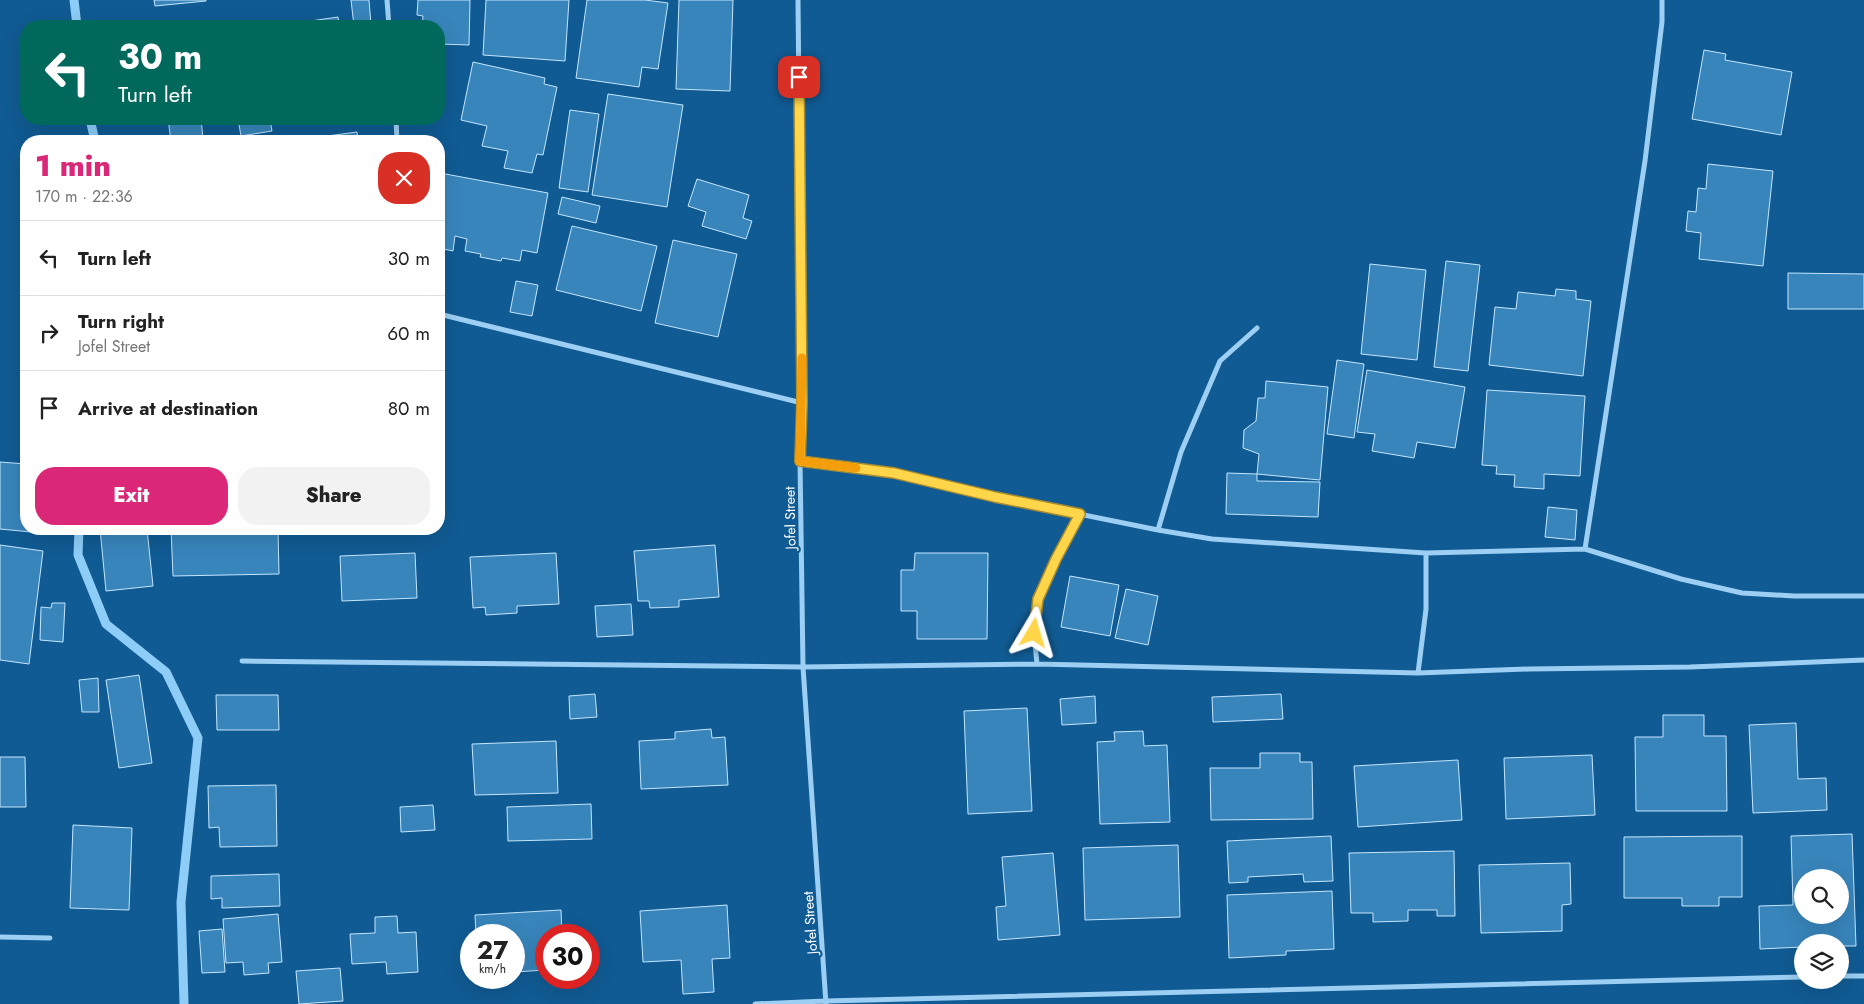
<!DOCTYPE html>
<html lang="en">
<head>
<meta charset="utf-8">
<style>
  :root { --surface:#fff; --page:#f2f2f2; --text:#222; --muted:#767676; --line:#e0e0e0; --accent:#db2777 }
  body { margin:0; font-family:Jost,sans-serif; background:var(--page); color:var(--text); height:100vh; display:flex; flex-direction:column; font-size:19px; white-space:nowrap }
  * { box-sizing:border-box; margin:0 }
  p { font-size:16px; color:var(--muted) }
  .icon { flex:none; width:28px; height:28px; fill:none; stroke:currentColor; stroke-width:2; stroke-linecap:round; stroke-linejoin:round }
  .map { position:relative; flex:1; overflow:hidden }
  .panel { position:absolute; left:20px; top:135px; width:425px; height:400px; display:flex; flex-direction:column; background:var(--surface); border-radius:20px; box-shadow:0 5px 20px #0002 }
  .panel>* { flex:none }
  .top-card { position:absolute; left:20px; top:20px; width:425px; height:105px; border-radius:20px; box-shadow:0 5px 20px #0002; background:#00695c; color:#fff; overflow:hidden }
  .buttons { position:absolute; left:1794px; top:869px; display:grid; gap:10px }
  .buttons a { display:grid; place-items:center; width:55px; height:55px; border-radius:50%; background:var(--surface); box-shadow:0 5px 20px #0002; font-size:25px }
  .speed { position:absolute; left:460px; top:924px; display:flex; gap:10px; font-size:25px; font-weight:700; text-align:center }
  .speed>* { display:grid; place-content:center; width:65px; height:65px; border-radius:50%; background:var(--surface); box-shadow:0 5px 20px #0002; line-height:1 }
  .speed small { font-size:12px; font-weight:400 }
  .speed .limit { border:8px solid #d22; background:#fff; color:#111 }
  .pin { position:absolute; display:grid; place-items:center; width:42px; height:42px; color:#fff; margin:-21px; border-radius:10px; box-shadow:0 2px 8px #0006 }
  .me { position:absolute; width:55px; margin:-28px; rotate:7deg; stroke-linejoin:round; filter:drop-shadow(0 0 4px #0008) }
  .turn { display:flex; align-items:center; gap:18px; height:105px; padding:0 15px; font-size:22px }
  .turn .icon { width:65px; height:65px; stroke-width:2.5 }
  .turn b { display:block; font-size:35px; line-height:42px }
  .round { display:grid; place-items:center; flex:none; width:52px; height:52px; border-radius:20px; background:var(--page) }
  .head { display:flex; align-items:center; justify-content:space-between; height:85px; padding:0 15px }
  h1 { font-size:30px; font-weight:800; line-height:38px; color:var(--accent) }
  .button { display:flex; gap:10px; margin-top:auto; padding:10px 15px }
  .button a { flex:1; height:58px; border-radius:20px; background:var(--accent); color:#fff; font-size:20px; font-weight:800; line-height:58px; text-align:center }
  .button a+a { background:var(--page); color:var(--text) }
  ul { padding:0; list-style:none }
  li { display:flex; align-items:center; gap:15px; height:75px; padding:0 15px; border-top:1px solid var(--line) }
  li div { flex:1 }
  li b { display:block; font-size:19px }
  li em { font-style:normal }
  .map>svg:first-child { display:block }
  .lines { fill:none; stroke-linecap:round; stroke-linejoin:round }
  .stream { stroke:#8dcdf7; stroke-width:9 }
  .building { fill:#3885bb; stroke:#c4e6fe; fill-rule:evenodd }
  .street { stroke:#9ccff3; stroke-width:5 }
  .route-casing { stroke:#a68a30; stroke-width:12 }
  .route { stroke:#ffd54a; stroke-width:9 }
  .slow { stroke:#f59e0b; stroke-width:9 }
  .labels { text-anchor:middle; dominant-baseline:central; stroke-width:4.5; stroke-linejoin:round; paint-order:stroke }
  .street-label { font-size:14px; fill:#fff; stroke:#105b93 }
</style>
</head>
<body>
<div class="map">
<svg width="1864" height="1004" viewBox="0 0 1864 1004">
  <rect width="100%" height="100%" fill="#105b93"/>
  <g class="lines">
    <!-- stream -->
    <path class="stream" d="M74,0L77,26
      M90,119L95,141
      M79,529L78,555L106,624L166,672L198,738L181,902L184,1004"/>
  </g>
  <!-- building -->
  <path class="building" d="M154,0H206V1L155,6Z
    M351,0H369L371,25L354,26Z
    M418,0H470L469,45L439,44V26H422L423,16L417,15Z
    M486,0H569L565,61L483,55Z
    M587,0H645L668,3L658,69L642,67L639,87L576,78Z
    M679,0H733L730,91L676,89Z
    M338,17L339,26H276Z
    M1704,50L1726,54L1725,60L1792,72L1781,135L1692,119Z
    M473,62L545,78L544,84L557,87L543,155L537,154L532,173L504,168L508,151L482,146L487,126L461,120Z
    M608,94L683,105L667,207L592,195Z
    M570,110L599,114L588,192L559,188Z
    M168,119H201L203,138L171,141Z
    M238,119H270L272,131L241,136Z
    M274,119H313L275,124Z
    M357,132L358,141H290Z
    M1708,164L1773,171L1763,266L1699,259L1701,233L1686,231L1688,211L1696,212L1698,188L1706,189Z
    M440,173L548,193L537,253L522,250L520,261L502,258L501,261L480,257L481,254L465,251L467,239L455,236L453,251L439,248Z
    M697,179L749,195L743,218L752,221L746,239L702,226L706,212L688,206Z
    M562,197L600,206L596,223L558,214Z
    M572,226L657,246L641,311L556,290Z
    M673,240L737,254L718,337L655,323Z
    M1446,261L1480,265L1468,371L1434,367Z
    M1370,264L1426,270L1417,360L1361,354Z
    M1788,273L1864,274V309H1788Z
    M516,281L538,285L532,316L510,312Z
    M1556,289L1576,291V299L1591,301L1583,376L1489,365L1495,307L1516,309L1518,292L1555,296Z
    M1337,360L1364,364L1354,438L1327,434Z
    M1367,370L1465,387L1455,448L1417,442L1414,458L1372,451L1375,434L1357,432Z
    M1266,381L1328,387L1320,480L1257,474L1259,454L1243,448L1244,430L1256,421L1258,398H1265Z
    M1487,390L1585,396L1580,476L1544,474V489L1514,487L1515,475L1496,474L1497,466L1482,465Z
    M0,462L26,464V529H31V532L0,529Z
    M1227,473L1257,474V481L1320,482L1318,517L1226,514Z
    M1548,507L1577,510L1575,540L1545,537Z
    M100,529H147L153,586L106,591Z
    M171,529H278L279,574L173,576Z
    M0,545L43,551L29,664L0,660Z
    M715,545L719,597L679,600V607L650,608L649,601H638L634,551Z
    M415,553L417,598L342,601L340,556Z
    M556,553L559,604L517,606V613L486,615L485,607L473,608L470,557Z
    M915,553H988L987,639H917V611H901V570H914Z
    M1070,576L1119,585L1110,636L1061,627Z
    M1126,589L1158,596L1148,645L1115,638Z
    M52,603H65L63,642L40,640L41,607L51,608Z
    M631,604L633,635L597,637L595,606Z
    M139,675L152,763L119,768L106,680Z
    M98,678L99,712H82L79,680Z
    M595,694L597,717L570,719L569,696Z
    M1281,694L1283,719L1213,722L1212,697Z
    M216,695H278L279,730H217Z
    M1095,696L1096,723L1062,725L1060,699Z
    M1027,708L1032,811L968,814L964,711Z
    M1663,715H1704V736H1726L1727,811H1636L1635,737H1663Z
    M1796,723L1798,779L1826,778L1827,810L1753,813L1749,725Z
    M711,729L712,738L725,737L728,785L641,789L639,741L675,739V732Z
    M1143,731L1144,746L1167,745L1170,822L1100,824L1097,742L1115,741L1114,732Z
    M556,741L558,793L475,795L472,744Z
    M1260,753H1300V762H1312L1313,819L1211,820L1210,768H1260Z
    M1592,755L1595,815L1506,819L1504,758Z
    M0,757H25L26,807H0Z
    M1458,760L1462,820L1358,827L1354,766Z
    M276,785L277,846L220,847L219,827L209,828L208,786Z
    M591,804L592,839L508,841L507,807Z
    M433,805L435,830L401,832L400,807Z
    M73,825L132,828L129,910L70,908Z
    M1852,834L1856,946H1840V942H1802V947L1760,949L1759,906L1793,905L1791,836ZM1802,878H1840V915H1802Z
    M1331,836L1333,881L1304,882L1303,874L1248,877V882L1229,883L1227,841Z
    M1742,836V897H1719V906H1682V898H1624V837Z
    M1178,845L1180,917L1085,920L1083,848Z
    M1454,851L1455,916H1437V910H1408V921L1373,922V913H1351L1349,853Z
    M1053,853L1060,935L998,940L996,907L1006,906L1002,857Z
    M1570,863L1571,904L1562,905V931L1481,933L1479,865Z
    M279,874L280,906L222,908V898L211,899V876Z
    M1332,891L1334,949L1286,951V955L1229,958L1227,895Z
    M727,905L730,958L712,959L714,992L683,994L681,960L643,962L640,911Z
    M561,910L562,935H546V970L515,972L514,935H476L475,915Z
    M278,914L282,962L268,963L269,973L244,975L243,962L226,963L223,919Z
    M397,916L398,933L416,932L418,972L387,974L386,962L352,964L350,934L375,933V917Z
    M222,929L225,972L202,973L199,931Z
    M340,968L343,1001L299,1004L296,971Z"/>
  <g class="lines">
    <!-- street -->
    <path class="street" d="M387,0L389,26
      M798,0L802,403L800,461L803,667L826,1004
      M1662,0V22L1645,161L1585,549L1681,579L1742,593L1794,596H1864
      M396,119L397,141
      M439,314L802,403
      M800,461L894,473L995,497L1158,530L1212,539L1426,553
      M1158,530L1181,452L1220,361L1257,328
      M242,661L803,667L1037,664L1418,673L1529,669L1690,667L1864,660
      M1037,664L1034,633L1039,599L1056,559L1080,514
      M1418,673L1426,609V553L1585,549
      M0,937L50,938
      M1840,976H1864
      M755,1004L826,1001L1802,977"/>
  </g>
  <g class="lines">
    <!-- route casing -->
    <g class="route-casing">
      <path id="route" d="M799,77L802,403L800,461L894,473L995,497L1080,514L1056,559L1038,599L1034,633"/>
    </g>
    <!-- route -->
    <use href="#route" class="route"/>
    <!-- slow -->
    <path class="slow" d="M802,358L800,461L856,468"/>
  </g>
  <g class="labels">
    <!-- street labels -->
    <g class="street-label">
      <text transform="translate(790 518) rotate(-91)">Jofel Street</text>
      <text transform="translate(810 923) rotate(-94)">Jofel Street</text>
    </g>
  </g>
</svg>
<div class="buttons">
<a><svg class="icon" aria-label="search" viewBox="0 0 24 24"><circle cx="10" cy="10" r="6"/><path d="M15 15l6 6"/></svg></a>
<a><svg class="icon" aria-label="layers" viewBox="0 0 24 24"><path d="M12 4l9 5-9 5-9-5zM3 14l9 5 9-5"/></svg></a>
</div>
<div class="speed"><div>27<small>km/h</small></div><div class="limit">30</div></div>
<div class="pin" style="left:799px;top:77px;background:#d93025"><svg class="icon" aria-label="arrive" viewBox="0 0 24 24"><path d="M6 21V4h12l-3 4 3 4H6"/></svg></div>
<svg class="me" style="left:1034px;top:633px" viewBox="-20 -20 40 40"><path d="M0-17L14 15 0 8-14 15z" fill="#ffd54a" stroke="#fff" stroke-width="4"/></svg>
<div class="top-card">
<div class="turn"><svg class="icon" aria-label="left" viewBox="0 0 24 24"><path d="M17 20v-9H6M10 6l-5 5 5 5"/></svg><div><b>30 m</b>Turn left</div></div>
</div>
<section class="panel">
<div class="head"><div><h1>1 min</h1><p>170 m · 22:36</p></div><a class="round" style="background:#d93025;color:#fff"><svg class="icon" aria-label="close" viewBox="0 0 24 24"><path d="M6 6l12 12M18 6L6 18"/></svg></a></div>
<ul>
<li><svg class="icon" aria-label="left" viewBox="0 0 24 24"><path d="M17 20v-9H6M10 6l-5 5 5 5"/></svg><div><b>Turn left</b></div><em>30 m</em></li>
<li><svg class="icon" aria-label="right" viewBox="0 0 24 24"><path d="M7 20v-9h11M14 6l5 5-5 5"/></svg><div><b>Turn right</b><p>Jofel Street</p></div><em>60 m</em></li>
<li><svg class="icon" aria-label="arrive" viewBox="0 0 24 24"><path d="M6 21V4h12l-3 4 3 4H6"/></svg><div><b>Arrive at destination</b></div><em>80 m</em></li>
</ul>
<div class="button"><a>Exit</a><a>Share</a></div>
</section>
</div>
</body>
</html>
